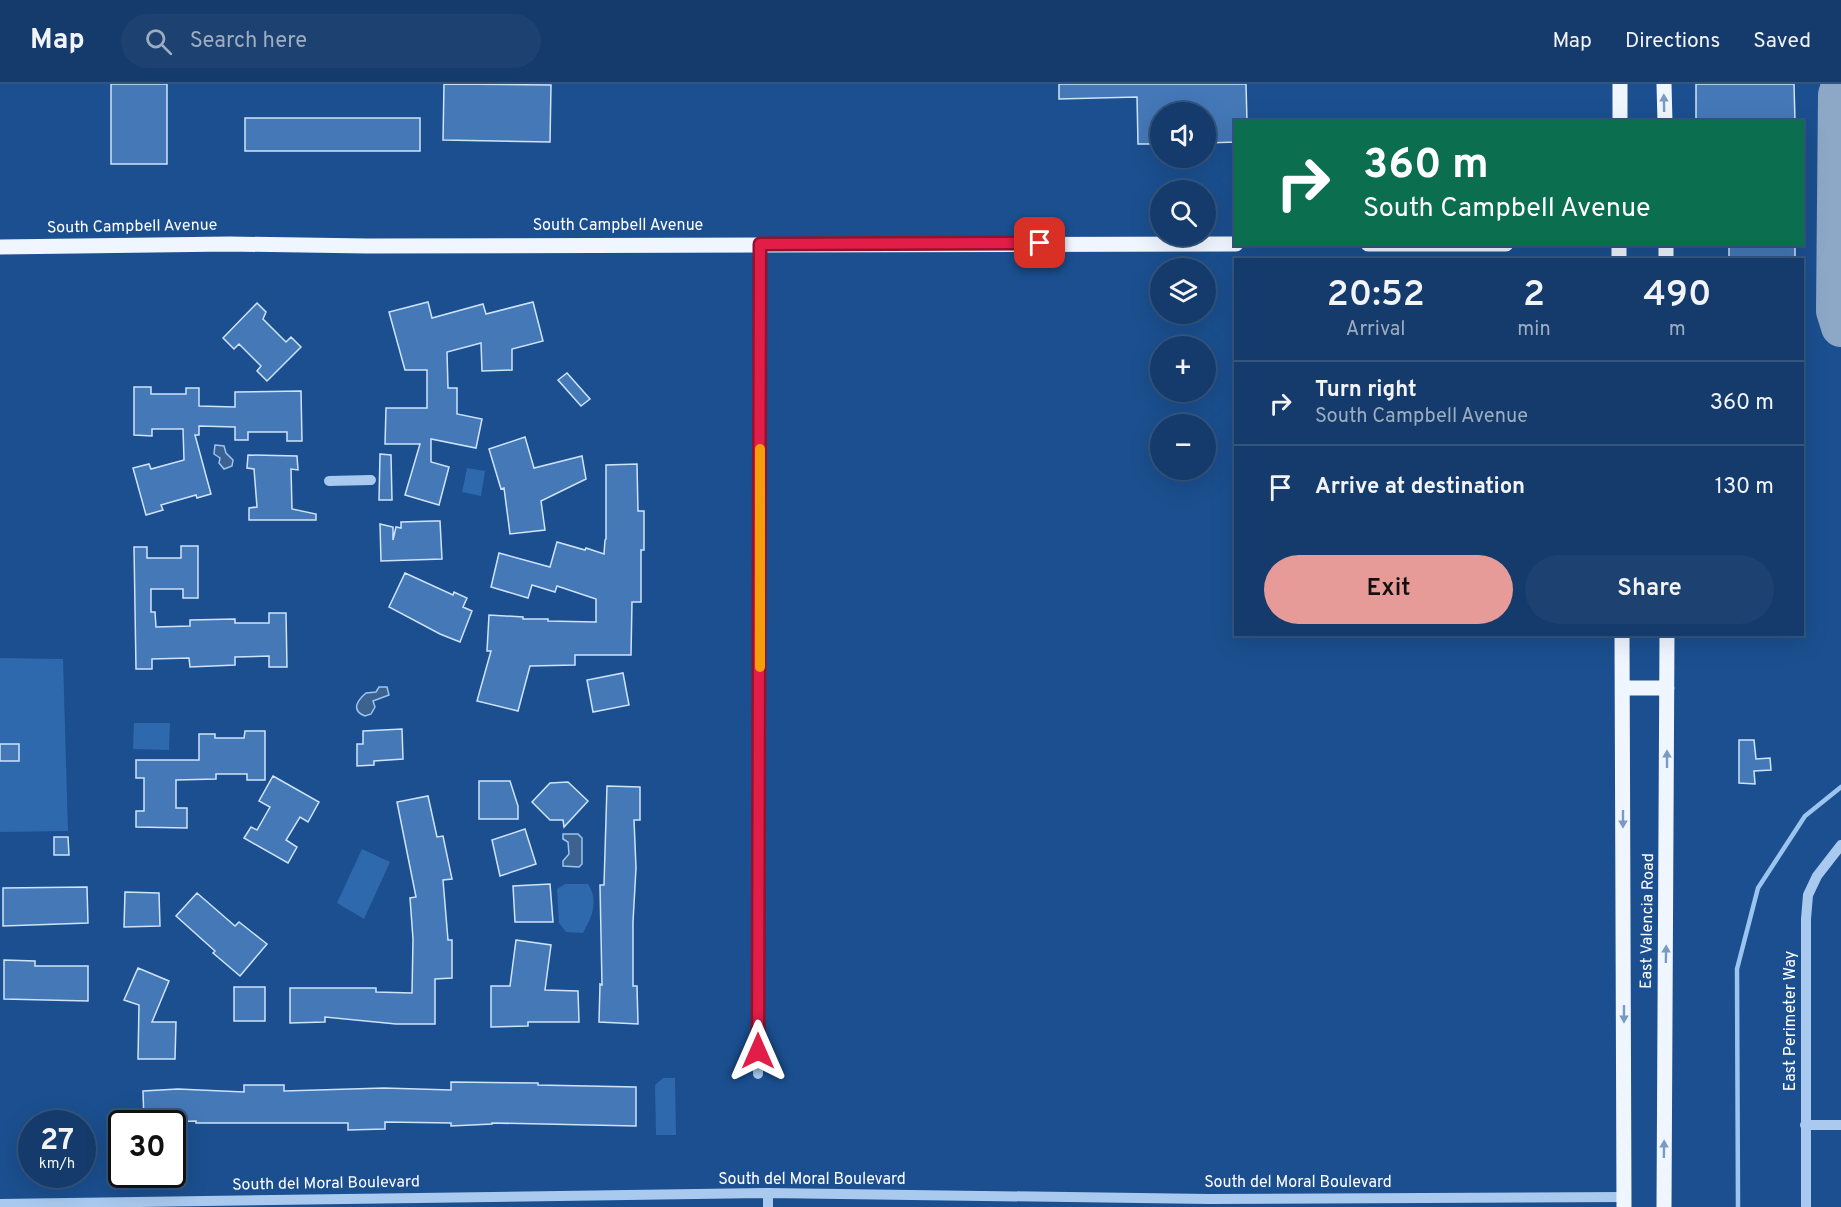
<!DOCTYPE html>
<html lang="en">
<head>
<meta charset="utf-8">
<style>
  :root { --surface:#143b6b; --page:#1d4271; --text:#f1f3f6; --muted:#9dadc1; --line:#33557e; --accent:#e69b98 }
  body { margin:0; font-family:Overpass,sans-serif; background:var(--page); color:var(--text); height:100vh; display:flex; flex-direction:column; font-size:22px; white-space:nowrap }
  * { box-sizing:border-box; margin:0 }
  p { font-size:20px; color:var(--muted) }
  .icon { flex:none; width:33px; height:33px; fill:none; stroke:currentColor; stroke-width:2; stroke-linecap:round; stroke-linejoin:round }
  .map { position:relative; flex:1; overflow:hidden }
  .side { position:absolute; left:1234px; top:174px; width:570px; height:378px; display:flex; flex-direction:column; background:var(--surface); border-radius:0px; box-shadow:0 6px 24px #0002,0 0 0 2px var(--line) }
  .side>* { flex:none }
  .banner { position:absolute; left:1234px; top:36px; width:570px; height:126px; border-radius:0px; box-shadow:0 6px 24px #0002,0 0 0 2px var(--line); background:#0b6e4f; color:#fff; overflow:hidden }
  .fabs { position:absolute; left:1150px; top:18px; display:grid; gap:12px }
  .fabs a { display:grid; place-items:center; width:66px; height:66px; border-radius:50%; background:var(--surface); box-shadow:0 6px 24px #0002,0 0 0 2px var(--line); font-size:30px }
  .speed { position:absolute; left:18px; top:1026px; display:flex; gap:12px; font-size:30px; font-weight:700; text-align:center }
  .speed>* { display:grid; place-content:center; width:78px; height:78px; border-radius:50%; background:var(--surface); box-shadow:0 6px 24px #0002,0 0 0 2px var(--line); line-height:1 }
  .speed small { font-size:15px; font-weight:400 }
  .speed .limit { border:3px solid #111; border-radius:9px; background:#fff; color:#111 }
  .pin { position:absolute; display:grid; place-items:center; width:51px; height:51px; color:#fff; margin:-26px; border-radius:12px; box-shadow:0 3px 9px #0006 }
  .me { position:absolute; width:66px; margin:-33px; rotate:0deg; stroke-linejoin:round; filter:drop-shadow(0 0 4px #0008) }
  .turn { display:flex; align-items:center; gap:21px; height:126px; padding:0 30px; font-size:27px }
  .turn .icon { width:78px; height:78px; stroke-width:2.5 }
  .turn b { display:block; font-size:42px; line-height:51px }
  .eta { display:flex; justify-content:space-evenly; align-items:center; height:102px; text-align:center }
  .eta b { font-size:36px; font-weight:600; line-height:42px }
  .primary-button { display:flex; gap:12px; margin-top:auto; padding:12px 30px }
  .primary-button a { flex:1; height:69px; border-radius:36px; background:var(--accent); color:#111; font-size:24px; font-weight:600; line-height:69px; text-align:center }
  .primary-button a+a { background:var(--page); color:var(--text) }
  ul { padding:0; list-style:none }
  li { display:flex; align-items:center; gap:18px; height:84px; padding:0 30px; border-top:2px solid var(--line) }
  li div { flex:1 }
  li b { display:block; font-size:22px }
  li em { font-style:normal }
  header { display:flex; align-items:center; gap:36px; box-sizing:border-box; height:84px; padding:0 30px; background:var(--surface); border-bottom:2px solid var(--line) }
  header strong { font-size:28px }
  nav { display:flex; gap:33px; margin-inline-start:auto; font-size:21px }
  .search { width:420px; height:54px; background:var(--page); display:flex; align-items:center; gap:15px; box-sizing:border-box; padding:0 21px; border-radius:33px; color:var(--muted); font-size:22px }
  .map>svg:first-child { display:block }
  .green { fill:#2e69ad }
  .water { fill:#3c6290; stroke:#9cc4f0; stroke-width:1.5 }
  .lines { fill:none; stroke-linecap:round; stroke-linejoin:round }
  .stream { stroke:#9cc4f0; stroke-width:4.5 }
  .taxiway { stroke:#8da7c7; stroke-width:40 }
  .building { fill:#4478b7; stroke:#cfe3fa; stroke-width:1.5 }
  .minor { stroke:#a9c9ee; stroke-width:10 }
  .major { stroke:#f0f6ff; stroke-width:15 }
  .oneway { fill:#7b9ac1 }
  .route-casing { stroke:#92132f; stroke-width:15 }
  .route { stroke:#e11d48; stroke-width:10 }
  .slow { stroke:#f59e0b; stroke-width:10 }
  .labels { text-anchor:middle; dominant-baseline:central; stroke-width:5; stroke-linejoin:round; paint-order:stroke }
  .street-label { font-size:16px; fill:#fff; stroke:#1b4f8f }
</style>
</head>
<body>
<header>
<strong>Map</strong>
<div class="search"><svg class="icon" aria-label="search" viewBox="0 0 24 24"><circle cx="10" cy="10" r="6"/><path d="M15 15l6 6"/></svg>Search here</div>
<nav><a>Map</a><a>Directions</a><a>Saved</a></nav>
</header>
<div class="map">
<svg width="1841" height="1123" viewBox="0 0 1841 1123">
  <rect width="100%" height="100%" fill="#1b4f8f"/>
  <!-- green -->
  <path class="green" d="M467,384L485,387L481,412L462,408Z
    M0,574L63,575L68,747L0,748Z
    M134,639H170L169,666L133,665Z
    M362,765L390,778L364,835L337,819Z
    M565,800H588C599,817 592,833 583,849L566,848L559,839L557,805Z
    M663,994H675L676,1051H656L655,1001Z"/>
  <!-- water -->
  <path class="water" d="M215,361L224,362L226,369L233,376L232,382L224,385L219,379L220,374L214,370Z
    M379,603H387L389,611L373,617L375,623L371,630L365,632C350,626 358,616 366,609L376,608Z
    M563,750H578L582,754V780L579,783L563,782V777L569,770L568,758L563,755Z"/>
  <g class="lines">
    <!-- stream -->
    <path class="stream" d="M1738,1123L1737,885L1758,804L1805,732L1841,703"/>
    <!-- taxiway -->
    <path class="taxiway" d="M1841,1L1838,11L1836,227L1841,243"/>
  </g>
  <!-- building -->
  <path class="building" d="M111,0H167V80H111Z
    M444,0L551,1L550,58L443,56Z
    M1059,0H1246L1247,38H1236V58L1206,59V28H1161V60H1138L1137,13L1059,15Z
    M1696,0H1794L1795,38H1696Z
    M245,34H420V67H245Z
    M1729,160H1795V176H1729Z
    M428,218L432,234L483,220L486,230L533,218L543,257L512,265V286L482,287L481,259L447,268L448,304H457V330L482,335L476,364L431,355V378L449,383L439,421L405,411L420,360H385L386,324H427V286H405L389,228Z
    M257,219L266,228L263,235L286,258L291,253L301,263L267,297L257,287L261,282L239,260L234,265L223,254Z
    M567,289L590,315L581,322L558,296Z
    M134,303H151V310H186V304H199V322L235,323V308L301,307L302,357H287V348H248V356H235V343L199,342V351H195L211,410L197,414L196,411L161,421L163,426L146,431L133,384L149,380L151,385L184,376L183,345H152V352L134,351Z
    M525,353L534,384L582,372L586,395L541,417L545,446L510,450L504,404L501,405L489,365Z
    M380,370L391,371L392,416H379Z
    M248,371L297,372L298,386L291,385L292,425L316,430V436H249V424L257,423L254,385L247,384Z
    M637,380L638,427H644V466H641V518H632L631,571H575V581L530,582L518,627L477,617L491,567H487L489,531L523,533V535H548V537L596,538V515L557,502L555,508L532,501L528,514L491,503L499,469L550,483L557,458L585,466L586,464L604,470L605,456L606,455V381Z
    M434,437H440L442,475L381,477L380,440L393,443V456L396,443L401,444V438Z
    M181,462H198V514H183V505H151V528H155L156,543L190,542V536L235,535V539H269V529H286L287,583H269V572L235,573V581L190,583L189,574L152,575V585H136L134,463H147V474H181Z
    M405,489L453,511L454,508L467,514L463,523L472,527L460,558L440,550L389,523Z
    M623,589L629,621L593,628L587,596Z
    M402,645L403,675L374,677V681L357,682V660H363V647Z
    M245,647H265V696H247V690H216V695L176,696V724H187V744L136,743V727H144V694H136V676H199V650H215V654H244Z
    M1739,656H1754L1756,675L1770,674L1771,686L1754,687L1755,700L1739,699Z
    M0,660H19V677H0Z
    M273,692L319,718L308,738L300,733L286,756L297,763L288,779L244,754L251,743L257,746L270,723L259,717Z
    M479,697H510L518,722V735H479Z
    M568,698L588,717L564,743L563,736H550L532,718L550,699Z
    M607,702L640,703V736H634L636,784L633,838V902H637L638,940L599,938L600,900L602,901L600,801H604Z
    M428,712L437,753L443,752L452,795L443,796L448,856H452V894L435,895V940H396L325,933V938L290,939V904H376V908L412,909L413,855L410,814L416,813L397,718Z
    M525,745L536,780L500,792L492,756Z
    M54,753H68L69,771H54Z
    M550,800L553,838H515L513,802Z
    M87,803L88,839L3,842V804Z
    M125,808L159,809L160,842L124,843Z
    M197,809L235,842L239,838L267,860L240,892L213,869L215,867L176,832Z
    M516,856L551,861L545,906L578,907L579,938H528V942L491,943V902H510Z
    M4,876L35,877V882H88V917L4,915Z
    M138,884L169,897L152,938H176L175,975H138L139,921L124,916Z
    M234,903H265V937H234Z
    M451,998L538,999V1001L636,1003V1042L492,1039V1040L451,1042V1039L385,1038V1045L348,1046V1039H196V1037L144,1039L143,1007L178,1005L244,1008V1001H284V1007L384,1004L451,1006Z"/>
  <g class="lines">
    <!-- minor -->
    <path class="minor" d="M329,397L371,396
      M758,990L760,160
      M1805,1041H1841
      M0,1120L768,1109L1209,1115L1624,1113
      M768,1123V1109
      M1806,1123V835L1808,811L1817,792L1841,761"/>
    <!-- major -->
    <path class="major" d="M1664,0L1665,38
      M1620,38V0
      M1368,160H1506
      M0,163L230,160L367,162L1236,160
      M1619,176V160
      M1666,176V160
      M1622,550L1624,1123
      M1623,604H1667
      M1664,1123L1667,550"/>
  </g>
  <!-- one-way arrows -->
  <defs><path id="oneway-solid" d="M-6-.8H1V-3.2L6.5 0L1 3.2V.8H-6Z" transform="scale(1.5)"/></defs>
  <g class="oneway">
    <use href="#oneway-solid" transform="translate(1664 19) rotate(-91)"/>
    <use href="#oneway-solid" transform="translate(1667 675) rotate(-90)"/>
    <use href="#oneway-solid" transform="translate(1623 735) rotate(90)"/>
    <use href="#oneway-solid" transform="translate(1666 870) rotate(-89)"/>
    <use href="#oneway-solid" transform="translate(1624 930) rotate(90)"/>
    <use href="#oneway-solid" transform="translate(1664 1065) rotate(-89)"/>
  </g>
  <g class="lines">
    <!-- route casing -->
    <g class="route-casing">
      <path id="route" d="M758,967L760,160L1040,159"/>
    </g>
    <!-- route -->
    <use href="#route" class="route"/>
    <!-- slow -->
    <path class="slow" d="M760,365V583"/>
  </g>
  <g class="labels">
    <!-- street labels -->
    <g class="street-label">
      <text x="618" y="142">South Campbell Avenue</text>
      <text transform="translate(132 143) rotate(-1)">South Campbell Avenue</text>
      <text transform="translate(1648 837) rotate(-89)">East Valencia Road</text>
      <text transform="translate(1791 937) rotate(-90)">East Perimeter Way</text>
      <text x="812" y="1096">South del Moral Boulevard</text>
      <text x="1298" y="1099">South del Moral Boulevard</text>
      <text transform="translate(326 1100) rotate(-1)">South del Moral Boulevard</text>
    </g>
  </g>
</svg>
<div class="fabs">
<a><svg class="icon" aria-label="sound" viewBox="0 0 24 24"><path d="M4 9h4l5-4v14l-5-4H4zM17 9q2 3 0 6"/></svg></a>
<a><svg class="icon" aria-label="search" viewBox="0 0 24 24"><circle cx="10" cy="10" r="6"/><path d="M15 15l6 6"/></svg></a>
<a><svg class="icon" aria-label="layers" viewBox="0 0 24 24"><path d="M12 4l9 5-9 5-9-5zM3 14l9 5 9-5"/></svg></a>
<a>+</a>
<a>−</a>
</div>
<div class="speed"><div>27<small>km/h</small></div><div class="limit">30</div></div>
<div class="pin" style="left:1040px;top:159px;background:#d93025"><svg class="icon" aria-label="arrive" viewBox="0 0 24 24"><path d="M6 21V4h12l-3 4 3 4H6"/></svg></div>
<svg class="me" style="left:758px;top:967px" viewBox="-20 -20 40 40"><path d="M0-17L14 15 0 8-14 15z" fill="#e11d48" stroke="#fff" stroke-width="4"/></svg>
<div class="banner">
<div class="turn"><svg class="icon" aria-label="right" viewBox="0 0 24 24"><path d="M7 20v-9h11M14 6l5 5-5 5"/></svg><div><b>360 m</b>South Campbell Avenue</div></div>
</div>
<section class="side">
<div class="eta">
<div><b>20:52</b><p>Arrival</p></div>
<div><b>2</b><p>min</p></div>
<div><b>490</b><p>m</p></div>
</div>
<ul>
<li><svg class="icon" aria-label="right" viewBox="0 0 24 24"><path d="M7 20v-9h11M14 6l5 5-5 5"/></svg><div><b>Turn right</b><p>South Campbell Avenue</p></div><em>360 m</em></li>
<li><svg class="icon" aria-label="arrive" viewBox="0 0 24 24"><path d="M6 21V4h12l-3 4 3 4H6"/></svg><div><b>Arrive at destination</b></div><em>130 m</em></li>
</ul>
<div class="primary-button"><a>Exit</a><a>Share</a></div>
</section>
</div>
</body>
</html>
